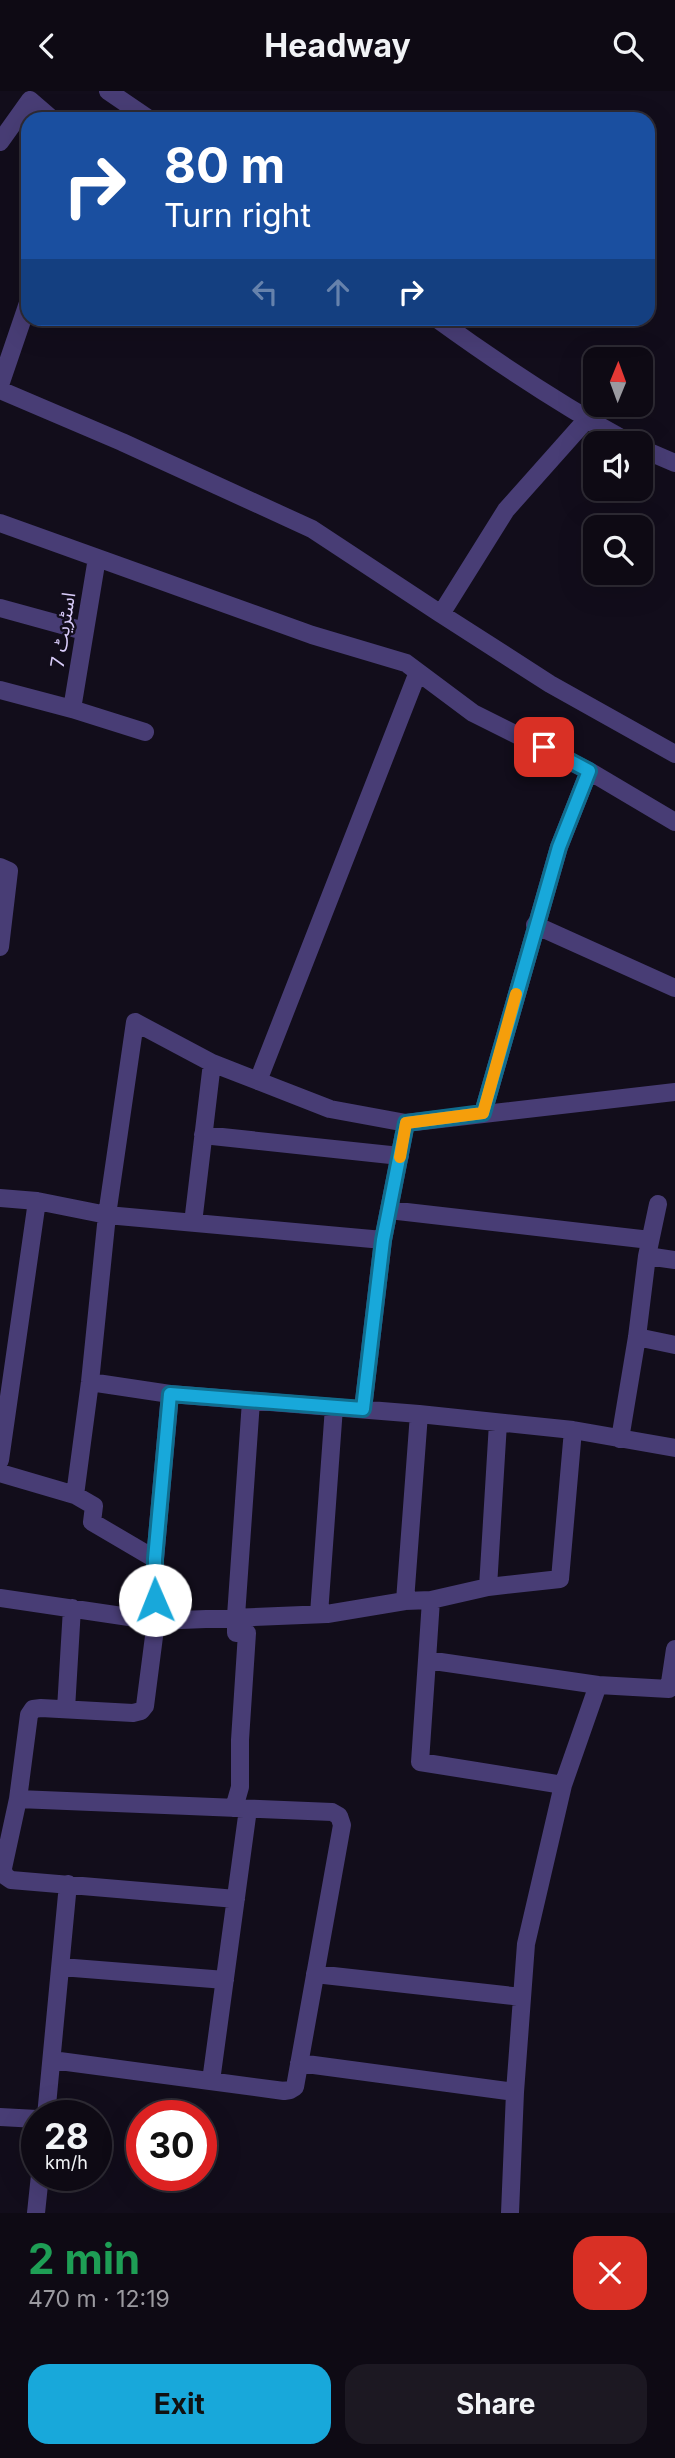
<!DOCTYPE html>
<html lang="en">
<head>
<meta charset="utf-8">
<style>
  :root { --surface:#0e0a14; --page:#1c1822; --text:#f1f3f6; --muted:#9b9aa0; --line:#2e2b34; --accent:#18a8da }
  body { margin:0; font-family:Inter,"Noto Sans Arabic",sans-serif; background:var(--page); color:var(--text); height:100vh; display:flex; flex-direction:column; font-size:26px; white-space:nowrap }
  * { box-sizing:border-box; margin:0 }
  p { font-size:23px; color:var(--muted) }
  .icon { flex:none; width:38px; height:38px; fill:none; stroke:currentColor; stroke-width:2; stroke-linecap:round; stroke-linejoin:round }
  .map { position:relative; height:2122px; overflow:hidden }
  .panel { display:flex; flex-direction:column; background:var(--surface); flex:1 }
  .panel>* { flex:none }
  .banner { position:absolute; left:21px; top:21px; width:634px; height:214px; border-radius:21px; box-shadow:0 7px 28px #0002,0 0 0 2px var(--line); background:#1a4fa0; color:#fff; overflow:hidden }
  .needle { width:46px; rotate:1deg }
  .buttons { position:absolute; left:583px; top:256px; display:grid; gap:14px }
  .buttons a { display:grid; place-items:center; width:70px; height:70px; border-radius:14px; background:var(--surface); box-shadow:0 7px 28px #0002,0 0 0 2px var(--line); font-size:35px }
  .speed { position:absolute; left:21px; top:2009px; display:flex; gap:14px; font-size:35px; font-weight:700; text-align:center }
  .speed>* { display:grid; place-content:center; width:91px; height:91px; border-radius:50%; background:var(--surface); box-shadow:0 7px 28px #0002,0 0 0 2px var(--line); line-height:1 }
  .speed small { font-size:18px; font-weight:400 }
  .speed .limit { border:10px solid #d22; background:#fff; color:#111 }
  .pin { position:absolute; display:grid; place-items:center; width:60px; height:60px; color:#fff; margin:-30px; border-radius:14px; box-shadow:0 4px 10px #0006 }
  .me { position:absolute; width:77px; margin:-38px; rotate:359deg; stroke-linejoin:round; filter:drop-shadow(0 0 5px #0008) }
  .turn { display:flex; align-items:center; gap:24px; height:147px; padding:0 28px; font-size:32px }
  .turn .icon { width:91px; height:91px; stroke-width:2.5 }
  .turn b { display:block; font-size:49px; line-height:60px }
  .lanes { display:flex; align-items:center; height:66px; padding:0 28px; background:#0003; justify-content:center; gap:35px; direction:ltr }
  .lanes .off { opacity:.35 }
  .round { display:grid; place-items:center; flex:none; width:74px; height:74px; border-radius:21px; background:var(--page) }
  .headline { display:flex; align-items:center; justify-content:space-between; height:119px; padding:0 28px }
  h1 { font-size:42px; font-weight:700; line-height:52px; color:#1e9e55 }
  .action { display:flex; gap:14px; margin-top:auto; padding:14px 28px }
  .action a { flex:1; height:80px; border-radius:21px; background:var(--accent); color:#111; font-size:28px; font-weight:700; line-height:80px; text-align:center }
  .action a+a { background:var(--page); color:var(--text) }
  header { display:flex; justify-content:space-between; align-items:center; height:91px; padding:0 28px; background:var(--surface); font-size:32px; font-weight:700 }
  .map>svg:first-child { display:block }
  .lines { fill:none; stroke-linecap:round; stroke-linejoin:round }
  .minor { stroke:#483d75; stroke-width:18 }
  .route-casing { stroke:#106d8e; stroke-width:18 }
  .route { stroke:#18a8da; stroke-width:12 }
  .slow { stroke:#f59e0b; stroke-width:12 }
  .labels { text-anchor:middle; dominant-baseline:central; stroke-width:5; stroke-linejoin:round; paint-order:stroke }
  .street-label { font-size:19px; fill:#d9ccfa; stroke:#120d1b }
</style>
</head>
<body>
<header><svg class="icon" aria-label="back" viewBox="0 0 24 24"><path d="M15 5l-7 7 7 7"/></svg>Headway<svg class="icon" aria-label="search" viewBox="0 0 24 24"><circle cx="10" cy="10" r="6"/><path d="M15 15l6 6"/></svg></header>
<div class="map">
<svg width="675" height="2122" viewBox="0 0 675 2122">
  <rect width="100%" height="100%" fill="#120d1b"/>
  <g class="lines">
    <!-- minor -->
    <path class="minor" d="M108,0L149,28
      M0,51L30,9L52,28
      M437,228C499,273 563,315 630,352
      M0,294L28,212
      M0,299L122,351L312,438L441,523
      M587,328L506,419L441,523L550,593L675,663
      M640,357L675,372
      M0,432L312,544L406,572L473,622L589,680
      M0,517L84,540
      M0,599L72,618L145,641
      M72,618L97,467
      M0,776L9,780L0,856
      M535,834L675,897
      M258,990L418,581
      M483,1022L559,756L589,680L675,731
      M203,1044L400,1065
      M0,1107L37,1110L107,1124L383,1149L363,1318
      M389,1119L650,1149
      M193,1132L212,972
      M383,1149L406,1032
      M647,1165L675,1169
      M637,1246L675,1254
      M90,1291L170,1303L419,1323L573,1339L675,1357
      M620,1348L637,1246L647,1165L658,1113
      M0,1369L37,1110
      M0,1382L75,1404L94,1415L92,1431L155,1468L156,1530L145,1615L141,1620L133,1622L41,1617L33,1618L29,1624L18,1708L3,1777L4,1784L11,1789L236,1808
      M75,1404L90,1291L107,1124L135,931L212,972L330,1018L406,1032L675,1001
      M155,1468L170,1303
      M488,1496L498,1332
      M0,1507L156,1530L327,1523L405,1510L431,1509L488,1496L560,1488L573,1339
      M405,1510L419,1323
      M319,1523L334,1316
      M427,1569L431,1509
      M66,1618L72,1517
      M563,1694L420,1671L427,1569L598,1594
      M18,1708L332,1721L339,1725L342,1734L295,1996L290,1999L284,2000L52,1969
      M234,1717L240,1696V1649L247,1542H236V1525L251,1310
      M61,1876L225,1889
      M315,1883L522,1906
      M299,1972L515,2001
      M211,1990L248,1718
      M46,2025L68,1793
      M0,2026L37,2028
      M36,2122L40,2084
      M510,2122L515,2001L526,1853L563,1694L598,1594L669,1598L675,1558"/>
  </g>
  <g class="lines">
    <!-- route casing -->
    <g class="route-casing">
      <path id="route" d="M155,1509V1468L170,1303L363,1318L383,1149L406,1032L483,1022L559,756L589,680L544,656"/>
    </g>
    <!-- route -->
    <use href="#route" class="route"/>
    <!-- slow -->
    <path class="slow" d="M400,1066L406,1032L483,1022L516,903"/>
  </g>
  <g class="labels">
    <!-- street labels -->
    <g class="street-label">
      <text transform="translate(63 539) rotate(-81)">اسٹریٹ 7</text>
    </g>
  </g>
</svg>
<div class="buttons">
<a><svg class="needle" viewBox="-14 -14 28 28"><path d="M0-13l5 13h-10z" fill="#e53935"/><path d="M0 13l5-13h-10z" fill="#9b9aa0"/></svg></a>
<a><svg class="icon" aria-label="sound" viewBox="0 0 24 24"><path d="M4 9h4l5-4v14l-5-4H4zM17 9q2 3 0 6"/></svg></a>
<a><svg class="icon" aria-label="search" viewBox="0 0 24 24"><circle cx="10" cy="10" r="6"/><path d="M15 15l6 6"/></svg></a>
</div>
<div class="speed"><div>28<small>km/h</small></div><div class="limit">30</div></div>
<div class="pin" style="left:544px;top:656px;background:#d93025"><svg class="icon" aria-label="arrive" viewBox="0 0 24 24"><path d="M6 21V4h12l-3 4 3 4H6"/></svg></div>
<svg class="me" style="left:155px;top:1509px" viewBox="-20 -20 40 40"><circle r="19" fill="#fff"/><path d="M0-13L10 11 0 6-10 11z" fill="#18a8da"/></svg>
<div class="banner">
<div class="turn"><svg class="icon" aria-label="right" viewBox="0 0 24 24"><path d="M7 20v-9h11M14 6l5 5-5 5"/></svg><div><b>80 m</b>Turn right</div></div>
<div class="lanes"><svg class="icon off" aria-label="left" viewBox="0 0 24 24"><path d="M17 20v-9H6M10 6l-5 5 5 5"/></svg><svg class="icon off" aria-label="ahead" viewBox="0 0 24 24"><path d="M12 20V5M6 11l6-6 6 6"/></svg><svg class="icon" aria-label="right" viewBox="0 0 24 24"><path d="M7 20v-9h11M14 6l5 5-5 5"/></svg></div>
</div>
</div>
<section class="panel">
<div class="headline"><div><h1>2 min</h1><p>470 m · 12:19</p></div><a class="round" style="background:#d93025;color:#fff"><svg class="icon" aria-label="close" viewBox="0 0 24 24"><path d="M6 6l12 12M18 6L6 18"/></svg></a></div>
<div class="action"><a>Exit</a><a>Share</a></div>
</section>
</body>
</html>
